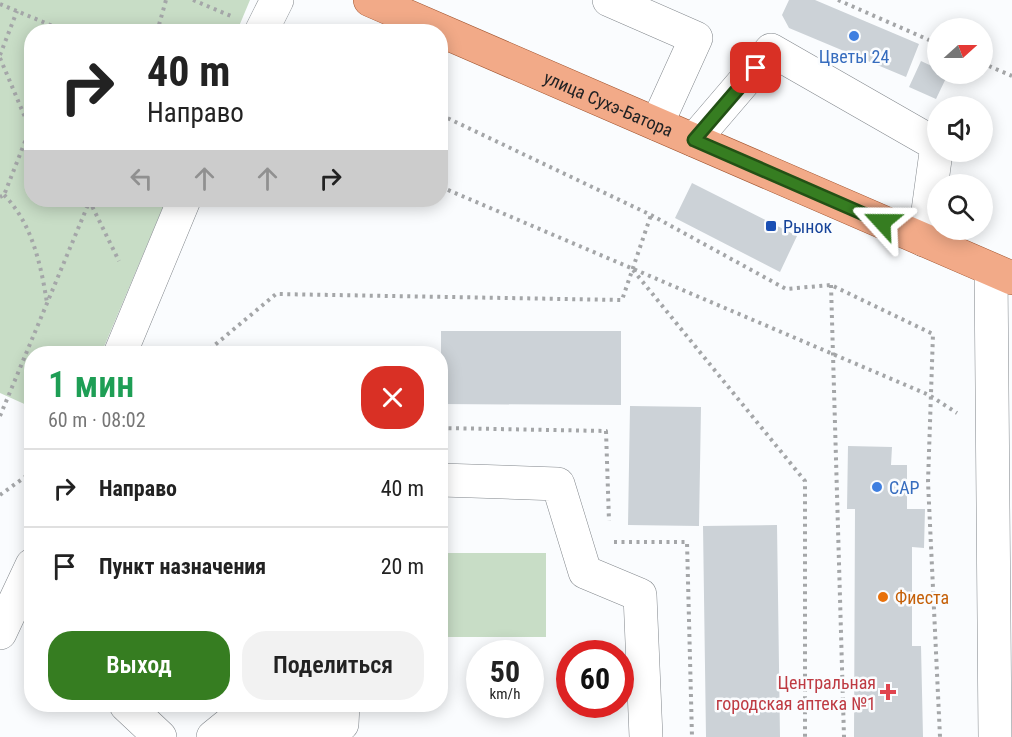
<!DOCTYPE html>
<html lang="ru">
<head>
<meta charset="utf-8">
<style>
  :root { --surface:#fff; --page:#f2f2f2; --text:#222; --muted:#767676; --line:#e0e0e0; --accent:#367d21 }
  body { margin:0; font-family:"Roboto Condensed",sans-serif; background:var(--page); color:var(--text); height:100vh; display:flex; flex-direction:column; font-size:22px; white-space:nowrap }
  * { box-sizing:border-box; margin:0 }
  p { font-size:20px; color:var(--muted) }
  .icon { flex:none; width:33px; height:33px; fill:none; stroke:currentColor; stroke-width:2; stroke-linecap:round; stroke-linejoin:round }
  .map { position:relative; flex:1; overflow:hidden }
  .panel { position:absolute; left:24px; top:346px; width:424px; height:366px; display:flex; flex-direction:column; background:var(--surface); border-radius:24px; box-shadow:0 3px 15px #0003 }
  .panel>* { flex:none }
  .hud { position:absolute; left:24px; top:24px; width:424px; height:183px; border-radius:24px; box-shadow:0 3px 15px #0003; background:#fff; color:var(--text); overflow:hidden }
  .needle { width:39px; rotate:69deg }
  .buttons { position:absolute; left:927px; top:18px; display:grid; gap:12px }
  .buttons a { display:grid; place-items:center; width:66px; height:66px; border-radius:50%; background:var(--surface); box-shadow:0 3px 15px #0003; font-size:30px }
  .speed { position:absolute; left:466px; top:640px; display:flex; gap:12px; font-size:30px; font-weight:700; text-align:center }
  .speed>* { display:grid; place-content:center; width:78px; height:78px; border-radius:50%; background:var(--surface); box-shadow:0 3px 15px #0003; line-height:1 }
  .speed small { font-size:15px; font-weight:400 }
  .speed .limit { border:9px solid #d22; background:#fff; color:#111 }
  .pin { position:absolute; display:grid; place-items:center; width:51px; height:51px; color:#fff; margin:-26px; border-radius:12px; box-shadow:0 3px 9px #0006 }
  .me { position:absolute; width:66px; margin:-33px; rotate:294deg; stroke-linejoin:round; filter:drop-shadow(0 0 4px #0008) }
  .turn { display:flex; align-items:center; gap:21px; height:126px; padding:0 24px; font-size:27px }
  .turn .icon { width:78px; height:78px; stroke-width:2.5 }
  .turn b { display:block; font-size:42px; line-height:51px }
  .lanes { display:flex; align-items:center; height:57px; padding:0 24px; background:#0003; justify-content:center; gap:30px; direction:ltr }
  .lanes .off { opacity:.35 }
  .round { display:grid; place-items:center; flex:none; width:63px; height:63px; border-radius:24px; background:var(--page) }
  .headline { display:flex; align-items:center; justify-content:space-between; height:102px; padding:0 24px }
  h1 { font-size:36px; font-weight:600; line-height:45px; color:#1e9e55 }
  .action { display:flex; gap:12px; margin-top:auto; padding:12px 24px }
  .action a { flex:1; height:69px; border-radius:24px; background:var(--accent); color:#fff; font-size:24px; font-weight:600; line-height:69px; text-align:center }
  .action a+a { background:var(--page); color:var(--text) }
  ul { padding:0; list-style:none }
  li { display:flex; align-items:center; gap:18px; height:78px; padding:0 24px; border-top:2px solid var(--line) }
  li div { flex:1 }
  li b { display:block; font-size:22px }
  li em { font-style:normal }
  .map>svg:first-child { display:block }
  .green { fill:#c8ddc6 }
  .building { fill:#ccd2d7 }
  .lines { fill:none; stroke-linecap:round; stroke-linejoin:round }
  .minor-casing { stroke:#82878c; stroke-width:34 }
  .major-casing { stroke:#a25631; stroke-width:34 }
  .path { stroke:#a4a6a8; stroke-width:4; stroke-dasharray:3 4.5; stroke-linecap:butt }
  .minor { stroke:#fff; stroke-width:33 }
  .major { stroke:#f2aa88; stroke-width:33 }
  .route-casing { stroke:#235115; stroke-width:15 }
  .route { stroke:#367d21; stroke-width:10 }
  .shop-dot { fill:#3f7fe0; stroke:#fafcfe; stroke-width:2 }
  .transit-dot { fill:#1a4fb4; stroke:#fafcfe; stroke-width:2 }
  .food-dot { fill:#e8710a; stroke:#fafcfe; stroke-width:2 }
  .health-dot { fill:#e0444e; stroke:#fafcfe; stroke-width:2 }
  .labels { text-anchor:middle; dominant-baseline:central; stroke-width:5; stroke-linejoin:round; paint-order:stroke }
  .shop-label { font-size:18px; fill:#366cbe; stroke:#fafcfe }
  .street-label { font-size:18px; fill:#1f2123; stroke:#fafcfe }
  .transit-label { font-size:18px; fill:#164399; stroke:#fafcfe; text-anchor:start }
  .food-label { font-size:18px; fill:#c56008; stroke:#fafcfe; text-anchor:start }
  .health-label { font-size:18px; fill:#be3a42; stroke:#fafcfe; text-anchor:end }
</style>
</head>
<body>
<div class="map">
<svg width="1012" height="737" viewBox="0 0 1012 737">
  <rect width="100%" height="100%" fill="#fafcfe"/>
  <!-- green -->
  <path class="green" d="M0,0H250L237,31L32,32V200H166L101,354H32L31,407L0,393Z
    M441,553H546V637H441Z"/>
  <!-- building -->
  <path class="building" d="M789,0H815L919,44L906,77L789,28L782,15Z
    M921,61L938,69V74H948L936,99L909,87Z
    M692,183L797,236L780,272L675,218Z
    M441,331H621V405L441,404Z
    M630,406L701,407L699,526L628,525Z
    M848,446L892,447L891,465H907V509H925L924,548L912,547V646H921L923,737H854L855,509H847Z
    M777,525L780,737H706L703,526Z"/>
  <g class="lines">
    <!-- minor casing -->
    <g class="minor-casing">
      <path id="minor" d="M609,0L696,38L657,124
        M261,32L277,0
        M694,140L771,50L937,145L924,240
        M991,270L995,737
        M120,354L184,200
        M441,480L558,484L585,572L640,595L646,737
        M0,633L32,565
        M126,705L160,737
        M213,737L229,724H342L343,705"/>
    </g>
    <!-- major casing -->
    <g class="major-casing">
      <g id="major">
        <path id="s1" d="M370,0L1012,278"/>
      </g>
    </g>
    <!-- path -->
    <path class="path" d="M193,0L231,16
      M838,0L938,44
      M0,4L67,32
      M157,32L166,0
      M0,55L17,11
      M0,58L30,129L4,195L0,197
      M982,63L1012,76
      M441,115L651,215L786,289L831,285L933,334L928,482L940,737
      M441,187L929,395L957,413
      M4,195C32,223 41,265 47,303
      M89,200L119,261
      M633,270L805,481V737
      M831,285L844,737
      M204,354L276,294L622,300L651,215
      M0,416L90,200
      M441,428L606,431L609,521
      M0,495L32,472
      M614,542H687L692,737"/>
    <!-- minor -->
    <use href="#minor" class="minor"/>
    <!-- major -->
    <use href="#major" class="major"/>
  </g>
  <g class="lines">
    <!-- route casing -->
    <g class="route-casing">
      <path id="route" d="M756,68L694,140L882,222"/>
    </g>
    <!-- route -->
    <use href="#route" class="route"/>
  </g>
  <!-- markers -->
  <g class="shop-dot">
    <circle cx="854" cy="36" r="6"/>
    <circle cx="877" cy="487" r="6"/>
  </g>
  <rect class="transit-dot" x="765" y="220" width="12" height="12" rx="3"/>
  <circle class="food-dot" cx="883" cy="597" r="6"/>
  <path class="health-dot" d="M885 683h6v6h6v6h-6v6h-6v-6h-6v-6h6z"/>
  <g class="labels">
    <!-- shop labels -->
    <g class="shop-label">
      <text x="854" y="56">Цветы 24</text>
      <text x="889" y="487" text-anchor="start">САР</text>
    </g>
    <!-- street labels -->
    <g class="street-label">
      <text stroke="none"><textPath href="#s1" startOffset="260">улица Сухэ-Батора</textPath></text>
    </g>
    <!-- transit labels -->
    <g class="transit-label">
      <text x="783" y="226">Рынок</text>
    </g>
    <!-- food labels -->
    <g class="food-label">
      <text x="895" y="597">Фиеста</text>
    </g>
    <!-- health labels -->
    <g class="health-label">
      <text x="876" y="682">Центральная<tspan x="876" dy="21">городская аптека №1</tspan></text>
    </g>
  </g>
</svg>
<div class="buttons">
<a><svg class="needle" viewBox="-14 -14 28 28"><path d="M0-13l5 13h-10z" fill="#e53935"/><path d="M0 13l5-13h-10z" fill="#767676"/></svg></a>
<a><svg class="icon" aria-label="sound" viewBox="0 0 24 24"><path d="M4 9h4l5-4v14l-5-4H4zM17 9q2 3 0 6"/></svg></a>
<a><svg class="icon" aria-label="search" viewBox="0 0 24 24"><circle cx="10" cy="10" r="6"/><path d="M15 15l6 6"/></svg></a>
</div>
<div class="speed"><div>50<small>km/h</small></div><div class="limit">60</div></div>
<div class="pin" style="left:756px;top:68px;background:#d93025"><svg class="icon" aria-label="arrive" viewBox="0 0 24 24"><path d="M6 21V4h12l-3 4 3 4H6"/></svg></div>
<svg class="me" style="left:882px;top:222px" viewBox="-20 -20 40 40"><path d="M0-17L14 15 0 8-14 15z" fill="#367d21" stroke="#fff" stroke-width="4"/></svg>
<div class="hud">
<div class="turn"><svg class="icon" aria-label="right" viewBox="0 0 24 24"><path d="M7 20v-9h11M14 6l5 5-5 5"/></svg><div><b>40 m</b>Направо</div></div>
<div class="lanes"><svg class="icon off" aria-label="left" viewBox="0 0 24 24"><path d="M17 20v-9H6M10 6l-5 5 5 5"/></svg><svg class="icon off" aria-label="ahead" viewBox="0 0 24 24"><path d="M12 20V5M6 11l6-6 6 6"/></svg><svg class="icon off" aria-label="ahead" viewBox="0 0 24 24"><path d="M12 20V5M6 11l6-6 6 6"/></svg><svg class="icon" aria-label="right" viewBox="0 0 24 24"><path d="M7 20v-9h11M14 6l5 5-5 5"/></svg></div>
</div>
<section class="panel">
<div class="headline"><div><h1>1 мин</h1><p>60 m · 08:02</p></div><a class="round" style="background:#d93025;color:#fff"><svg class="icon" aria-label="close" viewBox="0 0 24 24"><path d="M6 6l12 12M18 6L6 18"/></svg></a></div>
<ul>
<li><svg class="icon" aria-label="right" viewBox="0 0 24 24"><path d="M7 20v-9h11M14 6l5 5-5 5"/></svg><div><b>Направо</b></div><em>40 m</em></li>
<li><svg class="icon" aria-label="arrive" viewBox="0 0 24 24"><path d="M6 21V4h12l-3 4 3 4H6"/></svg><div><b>Пункт назначения</b></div><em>20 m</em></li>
</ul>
<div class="action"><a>Выход</a><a>Поделиться</a></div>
</section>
</div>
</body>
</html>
